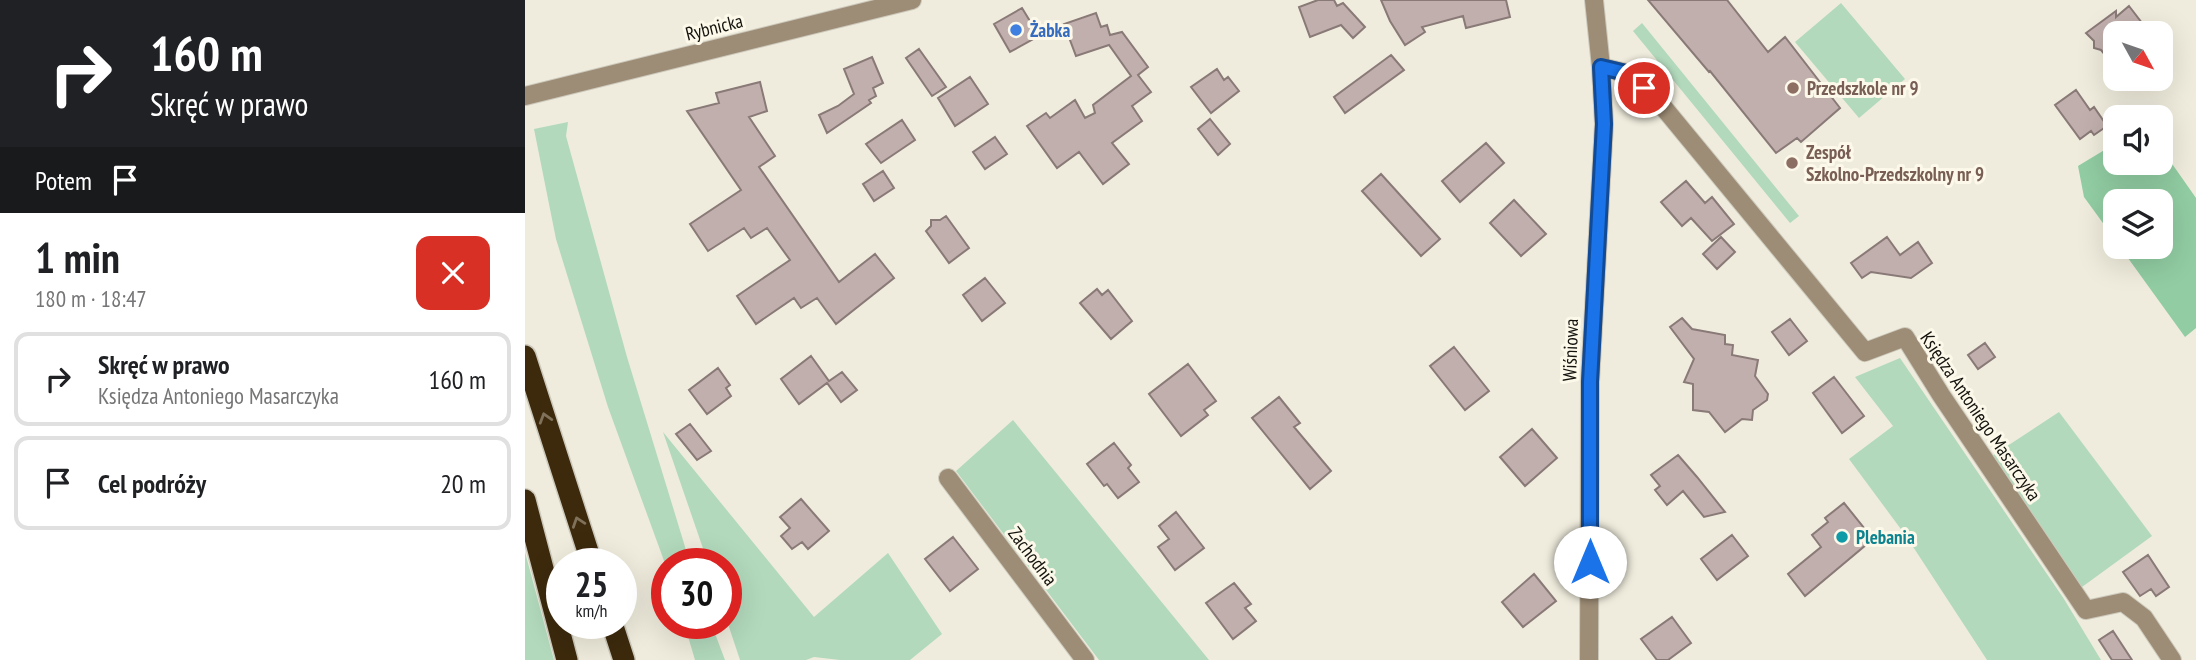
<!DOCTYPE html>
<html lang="pl">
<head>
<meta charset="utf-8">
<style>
  :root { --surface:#fff; --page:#f6f6f6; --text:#202124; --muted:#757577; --line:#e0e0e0 }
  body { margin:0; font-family:"PT Sans Narrow",sans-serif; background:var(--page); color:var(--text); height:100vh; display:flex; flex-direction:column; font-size:26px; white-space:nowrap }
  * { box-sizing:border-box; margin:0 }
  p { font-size:23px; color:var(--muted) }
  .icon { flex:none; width:38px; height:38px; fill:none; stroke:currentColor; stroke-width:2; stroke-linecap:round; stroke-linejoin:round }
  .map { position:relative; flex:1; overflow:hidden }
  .details { display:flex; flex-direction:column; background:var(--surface); width:525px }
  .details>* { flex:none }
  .banner { background:#202124; color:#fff; overflow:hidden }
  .needle { width:46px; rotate:130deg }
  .buttons { position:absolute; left:1578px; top:21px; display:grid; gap:14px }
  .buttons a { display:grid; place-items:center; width:70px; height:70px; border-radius:14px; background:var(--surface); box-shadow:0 7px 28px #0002; font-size:35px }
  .speed { position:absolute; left:21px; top:548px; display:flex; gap:14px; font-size:35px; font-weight:700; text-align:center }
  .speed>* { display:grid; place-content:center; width:91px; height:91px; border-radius:50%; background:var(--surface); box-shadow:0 7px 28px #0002; line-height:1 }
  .speed small { font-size:18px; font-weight:400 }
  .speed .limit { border:10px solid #d22; background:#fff; color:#111 }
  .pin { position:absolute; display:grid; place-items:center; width:60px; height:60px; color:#fff; margin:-30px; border:4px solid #fff; border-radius:50%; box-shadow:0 2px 7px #0007 }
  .me { position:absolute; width:77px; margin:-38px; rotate:0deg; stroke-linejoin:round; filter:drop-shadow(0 0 5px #0008) }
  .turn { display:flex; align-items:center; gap:24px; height:147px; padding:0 35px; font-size:32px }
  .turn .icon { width:91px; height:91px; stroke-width:2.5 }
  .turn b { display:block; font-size:49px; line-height:60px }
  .then { display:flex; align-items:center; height:66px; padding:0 35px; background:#0003; gap:14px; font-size:26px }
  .round { display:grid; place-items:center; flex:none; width:74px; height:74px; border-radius:14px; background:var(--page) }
  .head { display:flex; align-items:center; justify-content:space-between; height:119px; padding:0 35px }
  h1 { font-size:42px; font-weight:700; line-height:52px }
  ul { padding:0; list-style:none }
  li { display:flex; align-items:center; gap:21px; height:94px; margin:0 14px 10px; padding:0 21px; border:4px solid var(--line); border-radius:14px }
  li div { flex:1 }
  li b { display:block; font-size:26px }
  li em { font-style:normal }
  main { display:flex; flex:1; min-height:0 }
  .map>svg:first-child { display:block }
  .green { fill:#b2d9bc }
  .forest { fill:#91cca2 }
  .building { fill:#c0afad; stroke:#897977; stroke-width:2 }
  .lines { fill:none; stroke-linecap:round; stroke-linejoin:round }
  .minor-casing { stroke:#ccc9bc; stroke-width:20 }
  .tertiary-casing { stroke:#ccc9bc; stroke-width:20 }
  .motorway-casing { stroke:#ccc9bc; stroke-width:24 }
  .minor { stroke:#9e8d76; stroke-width:18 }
  .tertiary { stroke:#9e8d76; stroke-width:18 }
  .motorway { stroke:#3d2a0d; stroke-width:21 }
  .oneway { stroke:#80725a }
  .route-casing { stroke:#114b97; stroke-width:18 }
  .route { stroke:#1a73e8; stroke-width:12 }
  .shop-dot { fill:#3f7fe0; stroke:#fdf9ea; stroke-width:2.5 }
  .education-dot { fill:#8d6e63; stroke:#fdf9ea; stroke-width:2.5 }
  .culture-dot { fill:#0f9aa8; stroke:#fdf9ea; stroke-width:2.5 }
  .labels { text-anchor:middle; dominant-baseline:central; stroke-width:6; stroke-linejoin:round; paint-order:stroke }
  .street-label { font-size:19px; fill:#13120d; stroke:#fdf9ea }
  .shop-label { font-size:19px; font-weight:bold; fill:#366cbe; stroke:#fdf9ea; text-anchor:start }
  .education-label { font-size:19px; font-weight:bold; fill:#785e54; stroke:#fdf9ea; text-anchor:start }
  .culture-label { font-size:19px; font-weight:bold; fill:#0d838f; stroke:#fdf9ea; text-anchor:start }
</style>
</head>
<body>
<main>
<section class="details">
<div class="banner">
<div class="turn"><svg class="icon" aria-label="right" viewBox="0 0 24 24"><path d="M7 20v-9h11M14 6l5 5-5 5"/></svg><div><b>160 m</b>Skręć w prawo</div></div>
<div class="then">Potem<svg class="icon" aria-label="arrive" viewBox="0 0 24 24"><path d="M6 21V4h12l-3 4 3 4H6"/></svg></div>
</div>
<div class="head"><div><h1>1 min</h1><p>180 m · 18:47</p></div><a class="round" style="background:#d93025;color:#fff"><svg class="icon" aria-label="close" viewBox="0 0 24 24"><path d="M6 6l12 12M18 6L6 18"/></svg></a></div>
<ul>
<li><svg class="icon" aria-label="right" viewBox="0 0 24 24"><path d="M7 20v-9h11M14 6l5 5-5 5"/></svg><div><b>Skręć w prawo</b><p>Księdza Antoniego Masarczyka</p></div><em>160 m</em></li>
<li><svg class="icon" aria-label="arrive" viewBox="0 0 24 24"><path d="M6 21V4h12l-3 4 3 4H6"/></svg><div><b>Cel podróży</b></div><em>20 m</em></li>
</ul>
</section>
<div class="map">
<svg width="1671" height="660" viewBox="0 0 1671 660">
  <rect width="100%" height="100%" fill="#efecdd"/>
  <!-- green -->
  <path class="green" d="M1316,3L1380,79L1334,118L1270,42Z
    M1117,23L1274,216L1265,223L1108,31Z
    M43,122L41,136L102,357L165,563L142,564V569L83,407L31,239L9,129Z
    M1375,358L1539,599L1576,660H1462L1381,536L1324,459L1368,426L1330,377Z
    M1534,412L1627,536L1557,587L1464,458Z
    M488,420L684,660H574L431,471Z
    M138,432L289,617L363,553L417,634L385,660H315L289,657L281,660H215L201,618V564L183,563Z
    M0,552L29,660H0Z
    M159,623H186L200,660H170Z"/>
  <!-- forest -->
  <path class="forest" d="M1591,143V163H1636V148L1671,198V328L1660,337L1595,247H1636V201H1591V241L1559,197L1553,166Z"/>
  <!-- building -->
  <path class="building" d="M793,0H809L812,6L818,3L840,27L828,38L816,25L785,37L774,7Z
    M856,0H981L985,17L941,28L938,16L897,27L900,32L880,45L865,21Z
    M1123,0H1202L1243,52L1260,37L1315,108L1276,142L1272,138L1251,153L1185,71L1184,72Z
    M1604,6L1617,23L1603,33H1591V68L1576,50L1569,48V41L1561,33L1591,11V17Z
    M497,8L514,36L485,52L469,24Z
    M571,13L576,27L582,25L585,35L597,32L623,67L613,75L626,92L607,106L617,121L587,143L604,164L578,184L554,152L532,168L502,126L521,113L525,118L550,100L560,118L570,113L568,105L606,76L584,45L551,56L539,24Z
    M394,49L421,87L407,96L381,58Z
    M866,55L879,70L820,113L809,97Z
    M347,57L358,83L348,88L351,96L344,100L346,103L302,133L294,115L313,106L329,94L319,69Z
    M692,69L699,80L703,77L714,91L686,113L666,87Z
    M445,77L463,104L430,126L413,98Z
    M235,82L242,111L224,117L250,156L234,167L314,282L350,254L369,278L311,324L292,298L276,308L269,298L231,324L212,296L265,260L242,228L226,238L219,228L183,251L165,224L216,190L162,111L194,103L191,93Z
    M1551,90L1565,110L1569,107L1582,126L1569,135L1566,131L1555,139L1530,105Z
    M685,119L705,144L693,155L673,129Z
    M377,120L390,140L356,163L341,144Z
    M470,137L482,154L460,169L448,152Z
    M961,143L979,163L935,202L917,181Z
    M358,171L369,188L349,201L338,184Z
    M856,174L915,239L896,256L837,191Z
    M1161,181L1180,203L1187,197L1209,224L1187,241L1166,218L1157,226L1136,202Z
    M989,200L1021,234L996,256L965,223Z
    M421,216L444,248L424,263L401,231L406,226V220H415Z
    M1196,237L1210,252L1192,269L1178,254Z
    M1362,237L1375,255L1393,242L1407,263L1386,278L1346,272L1337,278L1326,263Z
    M460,278L480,303L457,321L438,295Z
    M572,289L577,295L583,290L607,321L586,339L555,303Z
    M1157,318L1167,329L1200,335V344L1208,345L1207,355L1233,360L1230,376L1243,394L1242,400L1228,410L1227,420L1217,419L1200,432L1184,412L1168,410V384L1159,382L1169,359L1145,327Z
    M1265,319L1282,341L1264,355L1247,332Z
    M1460,343L1470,357L1453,369L1443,355Z
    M929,347L964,391L940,410L905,366Z
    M286,356L304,381L317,372L332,390L316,402L302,383L274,404L256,379Z
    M663,364L691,401L679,410L683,415L656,436L624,394Z
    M193,368L205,385L201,388L206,396L182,414L164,390Z
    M1309,377L1339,416L1317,433L1288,393Z
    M754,397L775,423L769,427L806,471L785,489L727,418Z
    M165,424L186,451L172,460L151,434Z
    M1007,429L1032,458L1000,486L975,457Z
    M589,443L606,465L603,468L614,482L593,498L582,484L579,486L562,464Z
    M1153,455L1172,477L1200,512L1179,517L1158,491L1142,505L1130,490L1135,486L1126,475Z
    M276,499L304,531L283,549L277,542L267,549L256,536L265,528L255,517Z
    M1319,503L1348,539L1280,596L1263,574L1296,547L1287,535L1303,522L1300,518Z
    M651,512L679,548L650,570L633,547L644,539L634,526Z
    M1207,535L1223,556L1192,580L1176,559Z
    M428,537L453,569L425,591L400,559Z
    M1623,555L1644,587L1631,596L1626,589L1615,596L1598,572Z
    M1009,574L1031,601L998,627L977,602Z
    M709,583L726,604L720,608L731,621L708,639L681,603Z
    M1147,617L1166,643L1143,660H1132L1116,639Z
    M1588,631L1607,660H1587L1574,640Z"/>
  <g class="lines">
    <!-- minor casing -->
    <g class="minor-casing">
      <path id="minor" d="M1076,67L1105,74L1134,102L1340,352L1380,337L1416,395L1561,610L1598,602L1619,618L1647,660
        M423,478L560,660
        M1064,660L1065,382L1079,124L1076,67L1069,0"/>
    </g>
    <!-- tertiary casing -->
    <g class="tertiary-casing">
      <path id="tertiary" d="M0,96L387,0"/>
    </g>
    <!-- motorway casing -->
    <g class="motorway-casing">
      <path id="motorway" d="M0,356L67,564
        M0,500L42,660
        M87,623L99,660"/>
    </g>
    <!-- minor -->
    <use href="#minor" class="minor"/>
    <!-- tertiary -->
    <use href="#tertiary" class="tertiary"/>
    <!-- motorway -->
    <use href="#motorway" class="motorway"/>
  </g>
  <!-- one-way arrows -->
  <defs><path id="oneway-chevron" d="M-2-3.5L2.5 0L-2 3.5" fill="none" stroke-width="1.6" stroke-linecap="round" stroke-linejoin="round" transform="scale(1.75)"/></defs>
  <g class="oneway">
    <use href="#oneway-chevron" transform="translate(20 418) rotate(-107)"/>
    <use href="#oneway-chevron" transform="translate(53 522) rotate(-109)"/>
  </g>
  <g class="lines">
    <!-- route casing -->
    <g class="route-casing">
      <path id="route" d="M1065,562V382L1079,124L1076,67L1105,74L1119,88"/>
    </g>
    <!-- route -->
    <use href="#route" class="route"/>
  </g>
  <!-- markers -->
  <circle class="shop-dot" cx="491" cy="30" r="7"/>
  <g class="education-dot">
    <circle cx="1268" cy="88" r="7"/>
    <circle cx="1267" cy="163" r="7"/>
  </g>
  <circle class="culture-dot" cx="1317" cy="537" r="7"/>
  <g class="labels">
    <!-- street labels -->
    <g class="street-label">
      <text transform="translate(189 27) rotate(-14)">Rybnicka</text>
      <text transform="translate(1045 350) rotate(-88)">Wiśniowa</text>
      <text transform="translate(1456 416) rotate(56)">Księdza Antoniego Masarczyka</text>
      <text transform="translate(508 556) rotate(53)">Zachodnia</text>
    </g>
    <!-- shop labels -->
    <g class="shop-label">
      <text x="505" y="30">Żabka</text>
    </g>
    <!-- education labels -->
    <g class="education-label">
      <text x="1282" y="88">Przedszkole nr 9</text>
      <text x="1281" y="152">Zespół<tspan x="1281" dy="22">Szkolno-Przedszkolny nr 9</tspan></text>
    </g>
    <!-- culture labels -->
    <g class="culture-label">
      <text x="1331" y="537">Plebania</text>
    </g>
  </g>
</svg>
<div class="buttons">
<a><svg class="needle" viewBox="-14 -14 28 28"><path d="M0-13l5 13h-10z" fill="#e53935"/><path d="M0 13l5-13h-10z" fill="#757577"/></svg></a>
<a><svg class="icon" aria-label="sound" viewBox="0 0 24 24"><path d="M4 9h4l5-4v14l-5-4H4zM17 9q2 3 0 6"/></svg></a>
<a><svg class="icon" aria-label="layers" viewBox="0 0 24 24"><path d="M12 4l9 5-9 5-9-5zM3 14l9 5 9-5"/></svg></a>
</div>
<div class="speed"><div>25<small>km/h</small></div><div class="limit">30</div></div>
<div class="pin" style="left:1119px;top:88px;background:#d93025"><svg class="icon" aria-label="arrive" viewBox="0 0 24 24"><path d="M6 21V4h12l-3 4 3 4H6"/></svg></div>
<svg class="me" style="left:1065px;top:562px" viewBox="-20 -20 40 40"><circle r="19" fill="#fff"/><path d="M0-13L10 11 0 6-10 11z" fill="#1a73e8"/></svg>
</div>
</main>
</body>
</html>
